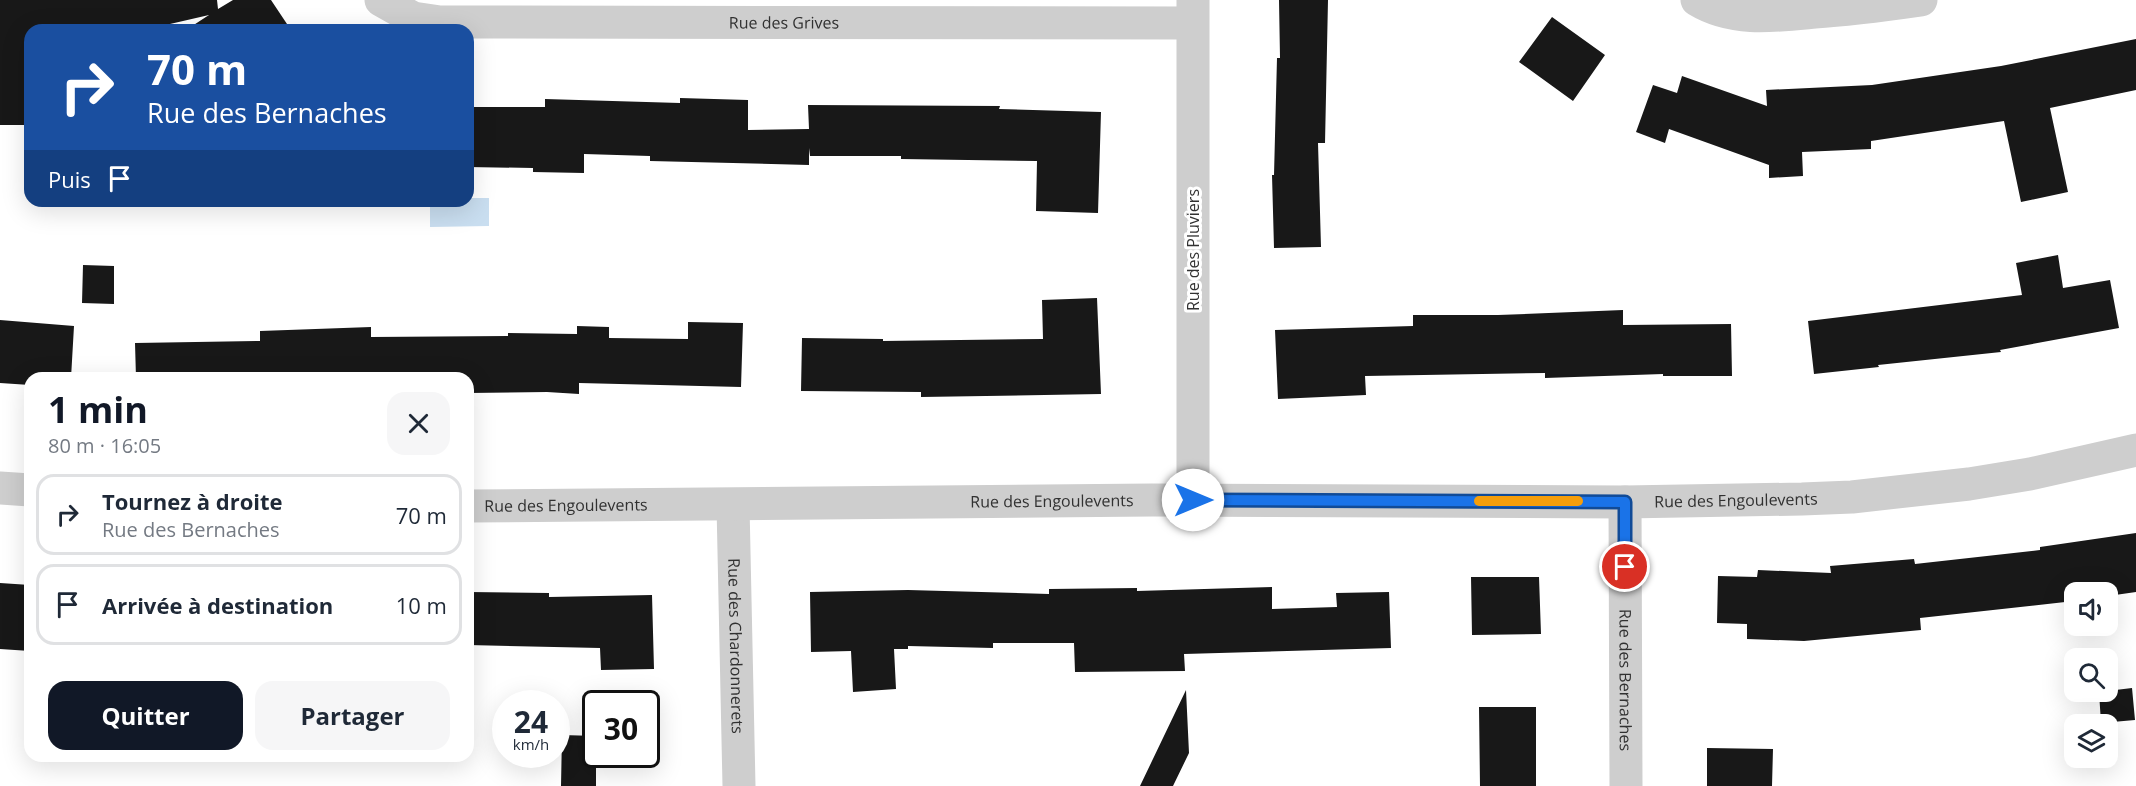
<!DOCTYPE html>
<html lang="fr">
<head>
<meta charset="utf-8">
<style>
  :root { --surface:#fff; --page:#f6f6f7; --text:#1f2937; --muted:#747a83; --line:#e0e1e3; --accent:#111827 }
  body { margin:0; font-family:"Open Sans",sans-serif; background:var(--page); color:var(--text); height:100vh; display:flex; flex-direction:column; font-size:22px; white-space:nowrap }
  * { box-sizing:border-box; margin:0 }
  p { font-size:20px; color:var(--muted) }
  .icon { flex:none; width:33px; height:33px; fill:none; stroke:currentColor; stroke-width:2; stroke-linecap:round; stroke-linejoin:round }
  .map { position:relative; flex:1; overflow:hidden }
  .drawer { position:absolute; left:24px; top:372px; width:450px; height:390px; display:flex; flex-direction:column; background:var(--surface); border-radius:18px; box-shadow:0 6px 24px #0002 }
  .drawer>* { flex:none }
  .guide { position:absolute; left:24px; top:24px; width:450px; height:183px; border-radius:18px; box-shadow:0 6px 24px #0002; background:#1a4fa0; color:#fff; overflow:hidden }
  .buttons { position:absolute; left:2064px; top:582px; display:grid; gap:12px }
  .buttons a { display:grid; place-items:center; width:54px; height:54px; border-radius:12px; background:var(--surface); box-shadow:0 6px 24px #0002; font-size:30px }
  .speed { position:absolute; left:492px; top:690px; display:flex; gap:12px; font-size:30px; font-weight:700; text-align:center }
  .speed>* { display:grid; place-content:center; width:78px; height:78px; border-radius:50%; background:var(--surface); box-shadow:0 6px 24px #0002; line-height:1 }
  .speed small { font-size:15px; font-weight:400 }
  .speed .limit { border:3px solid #111; border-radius:9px; background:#fff; color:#111 }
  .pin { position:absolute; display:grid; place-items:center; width:51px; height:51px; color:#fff; margin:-26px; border:3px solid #fff; border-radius:50%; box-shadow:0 2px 6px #0007 }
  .me { position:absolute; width:66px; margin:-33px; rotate:90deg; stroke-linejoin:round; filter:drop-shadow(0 0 4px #0008) }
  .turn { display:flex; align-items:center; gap:21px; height:126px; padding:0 24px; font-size:27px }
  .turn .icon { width:78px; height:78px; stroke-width:2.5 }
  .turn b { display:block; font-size:42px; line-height:51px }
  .then { display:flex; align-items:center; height:57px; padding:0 24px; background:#0003; gap:12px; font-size:22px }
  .round { display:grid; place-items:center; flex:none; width:63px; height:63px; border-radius:18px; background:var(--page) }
  .summary { display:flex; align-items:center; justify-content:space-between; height:102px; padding:0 24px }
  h1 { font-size:36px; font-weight:700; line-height:45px; color:var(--accent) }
  .primary-button { display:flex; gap:12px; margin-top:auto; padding:12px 24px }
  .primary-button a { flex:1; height:69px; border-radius:18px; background:var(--accent); color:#fff; font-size:24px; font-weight:700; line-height:69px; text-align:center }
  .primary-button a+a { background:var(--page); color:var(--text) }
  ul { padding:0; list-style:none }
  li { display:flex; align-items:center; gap:18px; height:81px; margin:0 12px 9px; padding:0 12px; border:3px solid var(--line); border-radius:18px }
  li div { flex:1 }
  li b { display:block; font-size:22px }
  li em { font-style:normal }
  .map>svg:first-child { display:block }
  .water { fill:#c9def0 }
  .building { fill:#181818 }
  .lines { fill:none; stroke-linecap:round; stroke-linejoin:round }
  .minor { stroke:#cecece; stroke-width:33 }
  .route-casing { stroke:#114b97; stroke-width:15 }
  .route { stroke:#1a73e8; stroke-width:10 }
  .slow { stroke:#f59e0b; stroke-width:10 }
  .labels { text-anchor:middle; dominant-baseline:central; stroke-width:6; stroke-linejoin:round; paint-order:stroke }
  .street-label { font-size:16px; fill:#313131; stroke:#fff }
</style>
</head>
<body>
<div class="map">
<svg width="2136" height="786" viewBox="0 0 2136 786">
  <rect width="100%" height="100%" fill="#fff"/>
  <!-- water -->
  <path class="water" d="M468,198H489V226L430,227V201H468Z"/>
  <!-- building -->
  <path class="building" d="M0,0H217L218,9L233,0H271L291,30H186L209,15L144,30H30V125H0Z
    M1279,0H1328L1325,143H1318L1321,247L1274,248L1272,175H1274L1277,58H1280Z
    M1552,17L1605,55L1573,101L1519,62Z
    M2136,39V90L2050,108L2068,192L2021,202L2004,121L1871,141V149L1802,152L1803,176L1769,178V165L1669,129L1665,143L1636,132L1653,85L1677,93L1682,76L1767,106L1766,90L1872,85L2001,66Z
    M680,98L748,100V130L809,129L808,105L1000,106L999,109L1101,112L1098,213L1036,211L1037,161L901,159V156H810L809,148V165L650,161V156L584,154V173L533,172V168L468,167V107H545V99L680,103Z
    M2058,255L2063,288L2110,280L2119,328L2000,350L2001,352L1878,365L1879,367L1814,374L1808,321L2022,295L2016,263Z
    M83,265L114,266V304L82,303Z
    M1097,298L1101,394L921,397V392L801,391L802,338L883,339V341L1043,339L1042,300Z
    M1623,310V325L1731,324L1732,376H1663V374L1545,378V373L1365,376L1366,395L1278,399L1275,330L1413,326V315H1498Z
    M0,320L74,326L71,378H30V385L0,383Z
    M688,322L743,323L741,387L579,383V394L547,392L468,393V378H136L135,343L260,341V331L371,327V337L508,336V333L577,334V326L609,327V338L688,339Z
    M2136,533V592L2108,596V592H2074V601L1920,618L1921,630L1804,641L1747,639V624L1717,623L1718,576L1757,577L1758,570L1831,573L1830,566L1914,559L1915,564L2040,550V547Z
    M1471,577H1539L1541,634L1472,635Z
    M0,583L30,585V651L0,649Z
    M1272,587V609L1337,607L1336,593L1389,592L1391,648L1184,654L1185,671L1075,672L1074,643H993V648L908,646V649H894L896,689L853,692L851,651L811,652L810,592L908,590L1049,594V589L1137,588V591Z
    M468,592L549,593V597L652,595L654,669L601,670L600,648L468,645Z
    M2132,688L2135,720L2101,723L2099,692Z
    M1186,690L1189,753L1173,786H1140Z
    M1479,707H1536V786H1480Z
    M562,735L596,736V786H561Z
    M1707,748L1773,749L1772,786H1707Z"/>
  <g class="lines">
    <!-- minor -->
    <g class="minor">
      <path id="s1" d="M381,0L413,18L440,22L1192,23"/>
      <path d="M1697,0C1733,22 1775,16 1815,12C1850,10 1886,5 1921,0"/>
      <path d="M1193,1V500"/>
      <path d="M0,488L30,490"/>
      <path id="s2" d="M1625,502L1626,786"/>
      <path id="s3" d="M733,505L739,786"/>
      <path id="s4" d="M468,506L1152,500L1625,502L1802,499L1852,497L1969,484L2030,474L2136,450"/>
    </g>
  </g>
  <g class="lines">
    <!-- route casing -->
    <g class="route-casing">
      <path id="route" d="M1193,500L1625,502V567"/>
    </g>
    <!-- route -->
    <use href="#route" class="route"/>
    <!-- slow -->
    <path class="slow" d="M1479,501H1578"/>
  </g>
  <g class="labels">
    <!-- street labels -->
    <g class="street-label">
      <text stroke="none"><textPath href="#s1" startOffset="408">Rue des Grives</textPath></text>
      <text transform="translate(1193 250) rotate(-90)">Rue des Pluviers</text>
      <text stroke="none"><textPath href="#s4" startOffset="1268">Rue des Engoulevents</textPath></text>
      <text stroke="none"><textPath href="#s4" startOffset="584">Rue des Engoulevents</textPath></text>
      <text stroke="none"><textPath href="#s4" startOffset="98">Rue des Engoulevents</textPath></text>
      <text stroke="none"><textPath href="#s3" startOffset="141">Rue des Chardonnerets</textPath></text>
      <text stroke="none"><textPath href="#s2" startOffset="178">Rue des Bernaches</textPath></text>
    </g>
  </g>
</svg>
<div class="buttons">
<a><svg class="icon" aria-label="sound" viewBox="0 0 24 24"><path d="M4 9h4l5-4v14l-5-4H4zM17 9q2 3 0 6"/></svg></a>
<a><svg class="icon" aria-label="search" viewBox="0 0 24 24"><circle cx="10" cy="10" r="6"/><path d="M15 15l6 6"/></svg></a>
<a><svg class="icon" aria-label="layers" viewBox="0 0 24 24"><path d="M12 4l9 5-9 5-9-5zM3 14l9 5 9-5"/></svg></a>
</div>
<div class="speed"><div>24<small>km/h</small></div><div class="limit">30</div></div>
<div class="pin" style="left:1625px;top:567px;background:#d93025"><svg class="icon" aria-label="arrive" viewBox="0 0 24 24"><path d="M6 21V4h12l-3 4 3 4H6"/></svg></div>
<svg class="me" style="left:1193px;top:500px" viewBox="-20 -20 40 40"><circle r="19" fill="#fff"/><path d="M0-13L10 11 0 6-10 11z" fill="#1a73e8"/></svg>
<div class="guide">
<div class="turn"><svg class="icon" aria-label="right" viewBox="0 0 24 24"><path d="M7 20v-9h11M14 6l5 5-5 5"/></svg><div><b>70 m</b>Rue des Bernaches</div></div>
<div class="then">Puis<svg class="icon" aria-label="arrive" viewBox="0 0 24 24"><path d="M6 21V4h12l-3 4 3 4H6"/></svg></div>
</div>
<section class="drawer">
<div class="summary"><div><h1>1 min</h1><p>80 m · 16:05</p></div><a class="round"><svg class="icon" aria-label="close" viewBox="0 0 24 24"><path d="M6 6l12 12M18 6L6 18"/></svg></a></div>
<ul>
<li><svg class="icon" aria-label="right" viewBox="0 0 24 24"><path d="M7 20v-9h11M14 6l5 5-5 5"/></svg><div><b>Tournez à droite</b><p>Rue des Bernaches</p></div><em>70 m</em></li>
<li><svg class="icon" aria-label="arrive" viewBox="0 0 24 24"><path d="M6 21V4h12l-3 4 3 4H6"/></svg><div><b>Arrivée à destination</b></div><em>10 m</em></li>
</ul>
<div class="primary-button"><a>Quitter</a><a>Partager</a></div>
</section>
</div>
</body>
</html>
